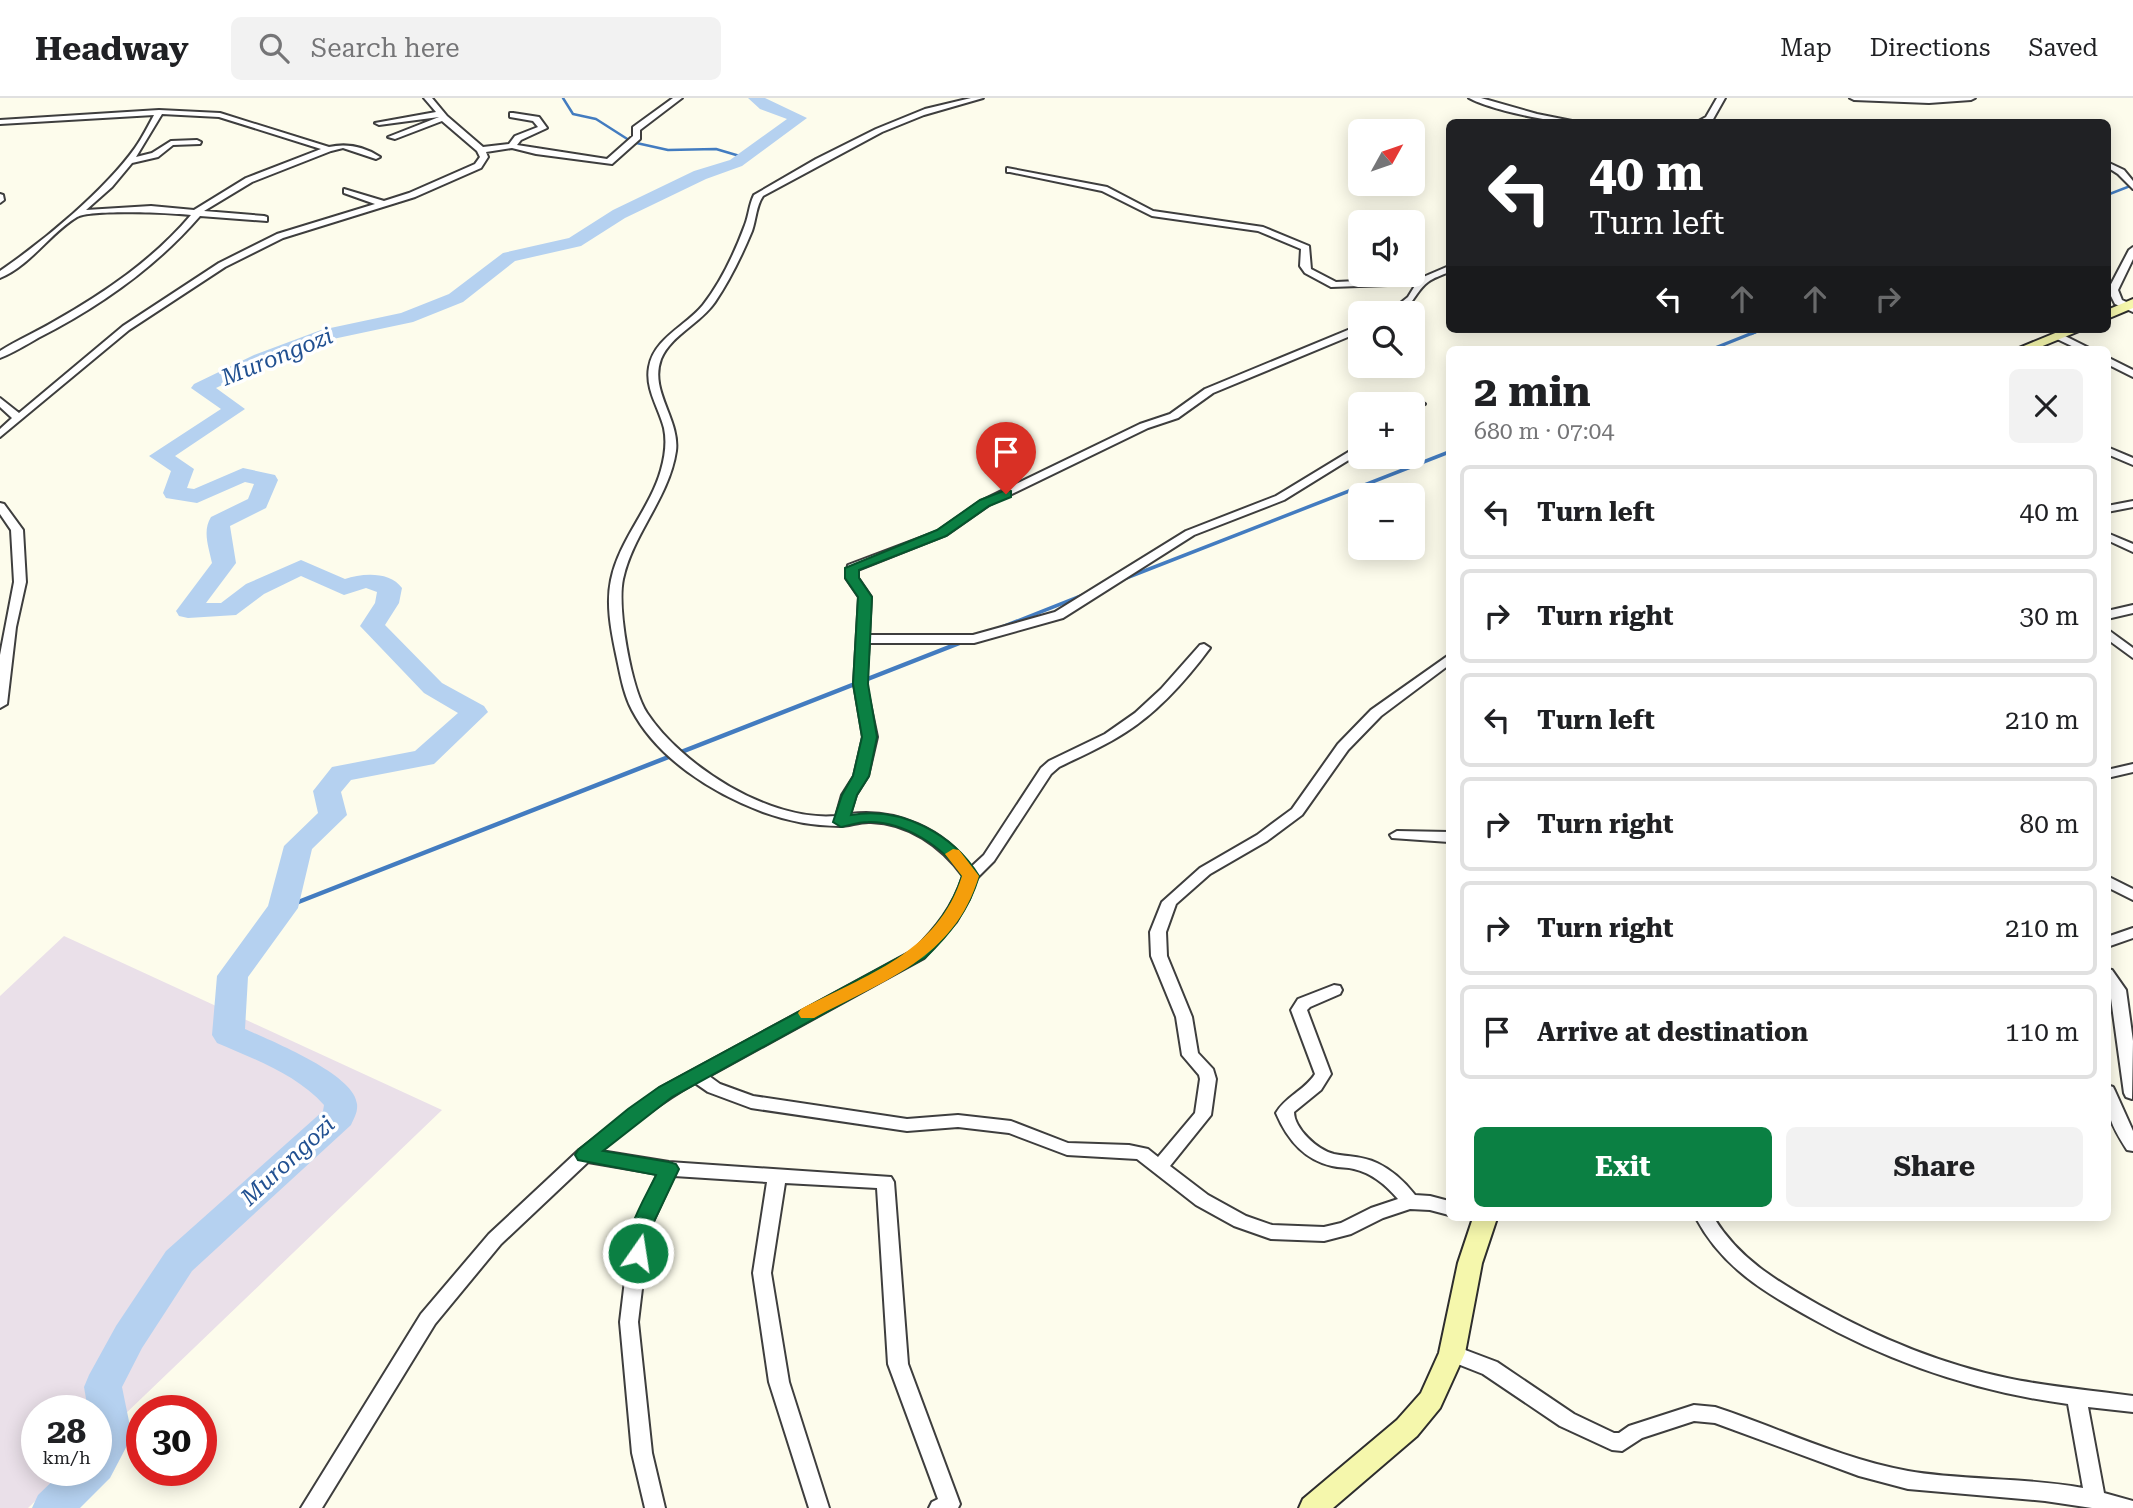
<!DOCTYPE html>
<html lang="en">
<head>
<meta charset="utf-8">
<style>
  :root { --surface:#fff; --page:#f2f2f2; --text:#202124; --muted:#757577; --line:#e0e0e0; --accent:#0b8043 }
  body { margin:0; font-family:"Roboto Serif",serif; background:var(--page); color:var(--text); height:100vh; display:flex; flex-direction:column; font-size:26px; white-space:nowrap }
  * { box-sizing:border-box; margin:0 }
  p { font-size:23px; color:var(--muted) }
  .icon { flex:none; width:38px; height:38px; fill:none; stroke:currentColor; stroke-width:2; stroke-linecap:round; stroke-linejoin:round }
  .map { position:relative; flex:1; overflow:hidden }
  .sheet { position:absolute; left:1446px; top:248px; width:665px; height:875px; display:flex; flex-direction:column; background:var(--surface); border-radius:10px; box-shadow:0 4px 18px #0003 }
  .sheet>* { flex:none }
  .guide { position:absolute; left:1446px; top:21px; width:665px; height:214px; border-radius:10px; box-shadow:0 4px 18px #0003; background:#202124; color:#fff; overflow:hidden }
  .needle { width:46px; rotate:50deg }
  .fabs { position:absolute; left:1348px; top:21px; display:grid; gap:14px }
  .fabs a { display:grid; place-items:center; width:77px; height:77px; border-radius:10px; background:var(--surface); box-shadow:0 4px 18px #0003; font-size:35px }
  .speed { position:absolute; left:21px; top:1297px; display:flex; gap:14px; font-size:35px; font-weight:700; text-align:center }
  .speed>* { display:grid; place-content:center; width:91px; height:91px; border-radius:50%; background:var(--surface); box-shadow:0 4px 18px #0003; line-height:1 }
  .speed small { font-size:18px; font-weight:400 }
  .speed .limit { border:10px solid #d22; background:#fff; color:#111 }
  .pin { position:absolute; display:grid; place-items:center; width:60px; height:60px; color:#fff; margin:-72px -30px; border-radius:50% 50% 50% 0; rotate:-45deg; box-shadow:0 0 7px #0007 }
  .pin .icon { rotate:45deg }
  .me { position:absolute; width:77px; margin:-38px; rotate:13deg; stroke-linejoin:round; filter:drop-shadow(0 0 5px #0008) }
  .turn { display:flex; align-items:center; gap:24px; height:147px; padding:0 28px; font-size:32px }
  .turn .icon { width:91px; height:91px; stroke-width:2.5 }
  .turn b { display:block; font-size:49px; line-height:60px }
  .lanes { display:flex; align-items:center; height:66px; padding:0 28px; background:#0003; justify-content:center; gap:35px; direction:ltr }
  .lanes .off { opacity:.35 }
  .round { display:grid; place-items:center; flex:none; width:74px; height:74px; border-radius:10px; background:var(--page) }
  .overview { display:flex; align-items:center; justify-content:space-between; height:119px; padding:0 28px }
  h1 { font-size:42px; font-weight:700; line-height:52px }
  .primary-button { display:flex; gap:14px; margin-top:auto; padding:14px 28px }
  .primary-button a { flex:1; height:80px; border-radius:10px; background:var(--accent); color:#fff; font-size:28px; font-weight:700; line-height:80px; text-align:center }
  .primary-button a+a { background:var(--page); color:var(--text) }
  ul { padding:0; list-style:none }
  li { display:flex; align-items:center; gap:21px; height:94px; margin:0 14px 10px; padding:0 14px; border:4px solid var(--line); border-radius:10px }
  li div { flex:1 }
  li b { display:block; font-size:26px }
  li em { font-style:normal }
  header { display:flex; align-items:center; gap:42px; box-sizing:border-box; height:98px; padding:0 35px; background:var(--surface); border-bottom:2px solid var(--line) }
  header strong { font-size:33px }
  nav { display:flex; gap:38px; margin-inline-start:auto; font-size:24px }
  .search { width:490px; height:63px; background:var(--page); display:flex; align-items:center; gap:18px; box-sizing:border-box; padding:0 24px; border-radius:10px; color:var(--muted); font-size:26px }
  .map>svg:first-child { display:block }
  .industrial { fill:#eae0e9 }
  .lines { fill:none; stroke-linecap:round; stroke-linejoin:round }
  .stream-far2 { stroke:#437cc0; stroke-width:2.5 }
  .stream-far1 { stroke:#437cc0; stroke-width:3.5 }
  .stream { stroke:#437cc0; stroke-width:4.5 }
  .river { fill:#b5d1f0; fill-rule:evenodd }
  .street-casing { stroke:#3e3e3e; stroke-width:4 }
  .secondary-casing { stroke:#2d2d2d; stroke-width:4 }
  .street { fill:#fff; fill-rule:evenodd }
  .secondary { fill:#f5f7ac; fill-rule:evenodd }
  .route { fill:#0b8043; stroke:#07532c; stroke-width:2 }
  .slow { fill:#f59e0b }
  .labels { text-anchor:middle; dominant-baseline:central; stroke-width:7; stroke-linejoin:round; paint-order:stroke }
  .water-label { font-size:23px; font-style:italic; fill:#215091; stroke:#fff }
</style>
</head>
<body>
<header>
<strong>Headway</strong>
<div class="search"><svg class="icon" aria-label="search" viewBox="0 0 24 24"><circle cx="10" cy="10" r="6"/><path d="M15 15l6 6"/></svg>Search here</div>
<nav><a>Map</a><a>Directions</a><a>Saved</a></nav>
</header>
<div class="map">
<svg width="2133" height="1410" viewBox="0 0 2133 1410">
  <rect width="100%" height="100%" fill="#fdfcec"/>
  <!-- industrial -->
  <path class="industrial" d="M64,838L442,1012L96,1344V1312H37V1372H68L28,1410H0V898Z"/>
  <g class="lines">
    <!-- stream-far2 -->
    <path class="stream-far2" d="M563,0L573,16L596,21L632,44L668,52L716,51L743,59
      M2107,97L2133,87
      M1751,236L1763,231"/>
    <!-- stream-far1 -->
    <path class="stream-far1" d="M1710,252L1755,234
      M1121,482L1449,354
      M997,531L1086,496"/>
    <!-- stream -->
    <path class="stream" d="M283,810L962,544"/>
    <!-- river -->
    <path class="river" d="M748,0H765L807,20L742,68L706,81L625,120L581,148L515,163L463,204L413,224L333,241L268,265L216,290L245,311L175,358L194,371L187,390L194,391L243,370L275,377L278,382L266,410L230,428L236,465L206,505H221L246,486L301,462L345,481C362,475 390,473 402,490L399,505L385,527L442,585L484,608L488,614L434,666L351,682L341,694L347,717L312,751L298,810L248,879L245,931C269,942 355,976 357,1006C358,1014 354,1020 351,1027L192,1173L142,1250L122,1289L132,1338L110,1380L80,1410H32L38,1397L64,1372H96V1312H88L84,1289L89,1277L116,1228L166,1153L323,1013L324,1007C296,976 254,961 217,945L212,937L217,878L268,808L284,748L318,715L313,693L332,669L415,653L458,615L424,595L360,528L375,505L377,494L366,490L344,497L301,478L264,496L236,517L188,520L179,518L176,513L212,465C209,450 202,433 211,419L248,401L254,386L245,384L197,405L166,400L163,395L171,373L149,358L221,311L191,290L194,286L254,257L321,232L401,215L449,196L503,155L569,140L613,112L694,73L730,62L787,21L760,11Z"/>
    <!-- street casing -->
    <g class="street-casing">
      <path id="street" d="M424,0H432L447,18L483,49L509,46L515,38L538,29L533,23L510,19V15H513L539,19L547,30L521,42L517,47L607,61L633,38V29L673,0H682L640,32V41L612,66L536,56L512,50L486,54L488,59L481,70L415,99L283,140L225,169L129,232L0,339V331L12,320L0,309V300L19,315L123,228L219,165L277,136L375,106L344,95V91L384,103L409,95L475,66L480,59L477,53L442,23L395,41L388,39L439,19L379,27L375,25L436,14Z
        M971,0H983L924,17L882,34L763,98C756,108 756,122 752,133C742,157 730,182 715,204C701,225 671,237 661,261C649,293 680,321 676,353C669,400 633,435 623,481C617,510 631,590 647,615C682,668 770,724 836,718L842,697L854,678L863,639L854,586L859,499L846,480L848,467L938,433L981,403L1140,326L1170,316L1205,291L1360,227V234L1213,295L1178,320L1148,330L989,407L946,437L858,472V480L871,499L869,537H973L1055,514L1186,433L1276,398L1360,347V355L1284,402L1194,437L1063,520L974,545H869L866,586L877,639L868,678L856,697L850,716C896,710 944,731 971,769L984,757L1041,670L1049,663L1105,636L1135,615L1161,591L1200,547L1204,546L1210,550C1187,581 1159,613 1126,634C1105,648 1081,658 1059,669L1051,676L994,763L977,780L969,801L956,824L924,860L709,978L720,986L753,998L907,1021L958,1017L1011,1023L1068,1045L1129,1047L1148,1051L1158,1059L1195,1015L1200,981L1199,977L1182,957L1176,919L1151,858L1150,834L1162,804L1200,770L1257,737L1292,711L1338,646L1371,612L1449,557V567L1381,618L1348,652L1302,717L1267,743L1210,776L1176,806L1166,834L1167,858L1192,919L1198,955L1213,971L1216,981L1211,1017L1170,1068L1208,1097L1246,1118L1272,1127L1324,1129L1341,1125L1371,1110L1398,1101C1387,1088 1372,1075 1354,1071C1347,1069 1340,1070 1332,1068C1304,1062 1287,1041 1276,1015C1286,998 1305,992 1315,976L1291,912L1298,901L1334,887L1340,888L1342,892L1340,896L1310,909L1307,912L1331,976L1321,992L1294,1014C1294,1030 1317,1052 1334,1056C1349,1059 1362,1058 1377,1065C1392,1072 1405,1084 1415,1097L1430,1098L1449,1103V1117L1430,1112L1410,1111L1383,1120L1351,1136L1324,1143L1271,1141L1234,1128L1196,1107L1137,1061L1067,1057L1009,1035L958,1029L907,1033L751,1010L708,994L695,985C661,1004 631,1028 601,1053L669,1064L891,1079L894,1084L908,1266L960,1406L958,1410H929L932,1404L938,1401L888,1266L877,1090L785,1085L771,1175L789,1284L829,1410H809L769,1284L753,1175L767,1084L674,1078L649,1132L638,1224L652,1355L665,1410H645L632,1355L620,1224L631,1132L658,1076L588,1064L501,1146L435,1226L322,1410H301L421,1216L489,1136L579,1052L660,990L914,852C936,830 953,809 963,778C941,748 908,725 871,724C860,723 850,728 840,728C814,728 788,723 763,714C712,695 657,660 632,612C623,595 620,574 616,556C611,532 606,506 611,482C619,442 650,411 661,372C665,358 667,344 664,330C659,310 645,291 649,269C654,240 686,228 703,207C721,184 735,154 745,127C749,117 749,107 754,97L816,61L876,31L925,11Z
        M1469,0H1481L1537,16L1577,24C1554,26 1489,11 1469,0Z
        M1717,0H1725L1712,23L1697,24L1706,19Z
        M1850,0H1975L1971,2L1929,5L1854,2Z
        M159,12L220,15L329,49C347,45 365,49 380,59L376,61L343,50L331,53L252,84L204,113L264,118L267,119V123L200,118C155,170 99,209 38,240C26,247 13,255 0,260V253C17,242 36,234 53,224C104,195 153,162 191,117C172,115 91,111 77,119C49,136 31,167 0,180V173C45,142 104,93 135,50C142,40 148,28 154,17L0,26V22ZM162,16L219,19L321,51L246,80L194,112L151,108L86,112L112,89L132,65L158,59L173,47L200,46L201,44L197,42L171,43L152,55L136,59Z
        M2107,64L2124,72L2133,83V91L2118,76L2107,69Z
        M1007,70L1107,89L1153,113L1263,129L1309,148L1311,171L1336,184L1421,180L1449,168V174C1442,177 1433,180 1428,184C1412,196 1413,215 1388,215L1408,199L1416,186L1331,189L1305,175L1300,168L1301,151L1258,133L1152,118L1102,93L1010,74H1007Z
        M0,96L3,97L4,102L0,105Z
        M2133,149V161L2118,192L2122,202L2133,207V214L2115,206L2108,192L2129,152Z
        M2057,237H2063L2093,252H2080L2057,241Z
        M2107,259L2133,272V279L2107,266Z
        M1420,303L1425,306L1412,313L1411,306Z
        M2107,349L2133,360V367L2107,356Z
        M2133,403V409L2107,414V408Z
        M0,405L4,406L23,432L26,484L16,529L7,606L0,610V557L14,484L11,432L0,416Z
        M2107,435L2133,446V454L2107,442Z
        M2133,507V515L2107,521V513Z
        M2107,531L2133,550V560L2107,541Z
        M2133,666V674L2107,680V672Z
        M1397,733L1449,734V744L1392,740L1390,737Z
        M2107,778L2133,791V802L2107,789Z
        M2133,830V840L2107,849V839Z
        M2107,871L2112,872L2126,892L2133,943L2132,1001L2126,999L2124,995L2110,893L2107,888Z
        M2107,987L2113,989L2115,993L2133,1033V1053L2127,1052C2110,1025 2107,1018 2107,987Z
        M1696,1120H1714C1739,1161 1778,1184 1819,1207C1878,1240 1941,1266 2007,1280C2049,1289 2091,1292 2133,1298V1314L2088,1309L2104,1395L2133,1403V1410H2092L2045,1403L1908,1391L1859,1378L1715,1325L1694,1323L1642,1340L1622,1353L1612,1352L1560,1328L1483,1276L1445,1261L1443,1255L1445,1249L1452,1247L1497,1264L1574,1316L1614,1335H1619L1629,1328L1694,1307L1715,1309C1779,1330 1841,1361 1908,1373C1966,1383 2025,1379 2083,1390L2068,1306C1977,1294 1891,1265 1811,1220C1764,1194 1722,1169 1696,1120Z"/>
    </g>
    <!-- secondary casing -->
    <g class="secondary-casing">
      <path id="secondary" d="M2133,201V210L2107,221V212Z
        M2065,231H2084L2033,252H2014Z
        M1473,1120H1497L1482,1165L1465,1255L1440,1310L1417,1338L1333,1410H1299L1303,1401L1397,1322L1421,1295L1439,1255L1458,1165Z"/>
    </g>
    <!-- street -->
    <use href="#street" class="street"/>
    <!-- secondary -->
    <use href="#secondary" class="secondary"/>
  </g>
  <!-- route -->
  <path class="route" d="M1006,392L1011,393V399L989,408L946,438L859,472V480L872,499L868,586L877,639L869,678L857,697L851,717C901,708 953,736 979,778C969,812 950,836 925,860L672,999L603,1053L669,1064L676,1066L679,1071L650,1132L645,1161L638,1163L630,1161C619,1140 647,1097 656,1077L578,1062L575,1057L578,1052L628,1011L659,989L913,852C936,830 952,809 962,778C945,749 903,723 868,724C859,724 850,727 841,729L833,724L842,697L853,678L862,639L853,586L858,499L845,480V470L937,432L980,402Z"/>
  <!-- slow -->
  <path class="slow" d="M953,751L959,752L979,778C954,861 884,882 814,920H801L798,915L801,911C866,877 938,855 962,778L945,756Z"/>
  <g class="labels">
    <!-- water labels -->
    <g class="water-label">
      <text transform="translate(277 259) rotate(-22)">Murongozi</text>
      <text transform="translate(288 1063) rotate(-43)">Murongozi</text>
    </g>
  </g>
</svg>
<div class="fabs">
<a><svg class="needle" viewBox="-14 -14 28 28"><path d="M0-13l5 13h-10z" fill="#e53935"/><path d="M0 13l5-13h-10z" fill="#757577"/></svg></a>
<a><svg class="icon" aria-label="sound" viewBox="0 0 24 24"><path d="M4 9h4l5-4v14l-5-4H4zM17 9q2 3 0 6"/></svg></a>
<a><svg class="icon" aria-label="search" viewBox="0 0 24 24"><circle cx="10" cy="10" r="6"/><path d="M15 15l6 6"/></svg></a>
<a>+</a>
<a>−</a>
</div>
<div class="speed"><div>28<small>km/h</small></div><div class="limit">30</div></div>
<div class="pin" style="left:1006px;top:396px;background:#d93025"><svg class="icon" aria-label="arrive" viewBox="0 0 24 24"><path d="M6 21V4h12l-3 4 3 4H6"/></svg></div>
<svg class="me" style="left:638px;top:1155px" viewBox="-20 -20 40 40"><circle r="17" fill="#0b8043" stroke="#fff" stroke-width="3"/><path d="M0-11L8 9 0 5-8 9z" fill="#fff"/></svg>
<div class="guide">
<div class="turn"><svg class="icon" aria-label="left" viewBox="0 0 24 24"><path d="M17 20v-9H6M10 6l-5 5 5 5"/></svg><div><b>40 m</b>Turn left</div></div>
<div class="lanes"><svg class="icon" aria-label="left" viewBox="0 0 24 24"><path d="M17 20v-9H6M10 6l-5 5 5 5"/></svg><svg class="icon off" aria-label="ahead" viewBox="0 0 24 24"><path d="M12 20V5M6 11l6-6 6 6"/></svg><svg class="icon off" aria-label="ahead" viewBox="0 0 24 24"><path d="M12 20V5M6 11l6-6 6 6"/></svg><svg class="icon off" aria-label="right" viewBox="0 0 24 24"><path d="M7 20v-9h11M14 6l5 5-5 5"/></svg></div>
</div>
<section class="sheet">
<div class="overview"><div><h1>2 min</h1><p>680 m · 07:04</p></div><a class="round"><svg class="icon" aria-label="close" viewBox="0 0 24 24"><path d="M6 6l12 12M18 6L6 18"/></svg></a></div>
<ul>
<li><svg class="icon" aria-label="left" viewBox="0 0 24 24"><path d="M17 20v-9H6M10 6l-5 5 5 5"/></svg><div><b>Turn left</b></div><em>40 m</em></li>
<li><svg class="icon" aria-label="right" viewBox="0 0 24 24"><path d="M7 20v-9h11M14 6l5 5-5 5"/></svg><div><b>Turn right</b></div><em>30 m</em></li>
<li><svg class="icon" aria-label="left" viewBox="0 0 24 24"><path d="M17 20v-9H6M10 6l-5 5 5 5"/></svg><div><b>Turn left</b></div><em>210 m</em></li>
<li><svg class="icon" aria-label="right" viewBox="0 0 24 24"><path d="M7 20v-9h11M14 6l5 5-5 5"/></svg><div><b>Turn right</b></div><em>80 m</em></li>
<li><svg class="icon" aria-label="right" viewBox="0 0 24 24"><path d="M7 20v-9h11M14 6l5 5-5 5"/></svg><div><b>Turn right</b></div><em>210 m</em></li>
<li><svg class="icon" aria-label="arrive" viewBox="0 0 24 24"><path d="M6 21V4h12l-3 4 3 4H6"/></svg><div><b>Arrive at destination</b></div><em>110 m</em></li>
</ul>
<div class="primary-button"><a>Exit</a><a>Share</a></div>
</section>
</div>
</body>
</html>
